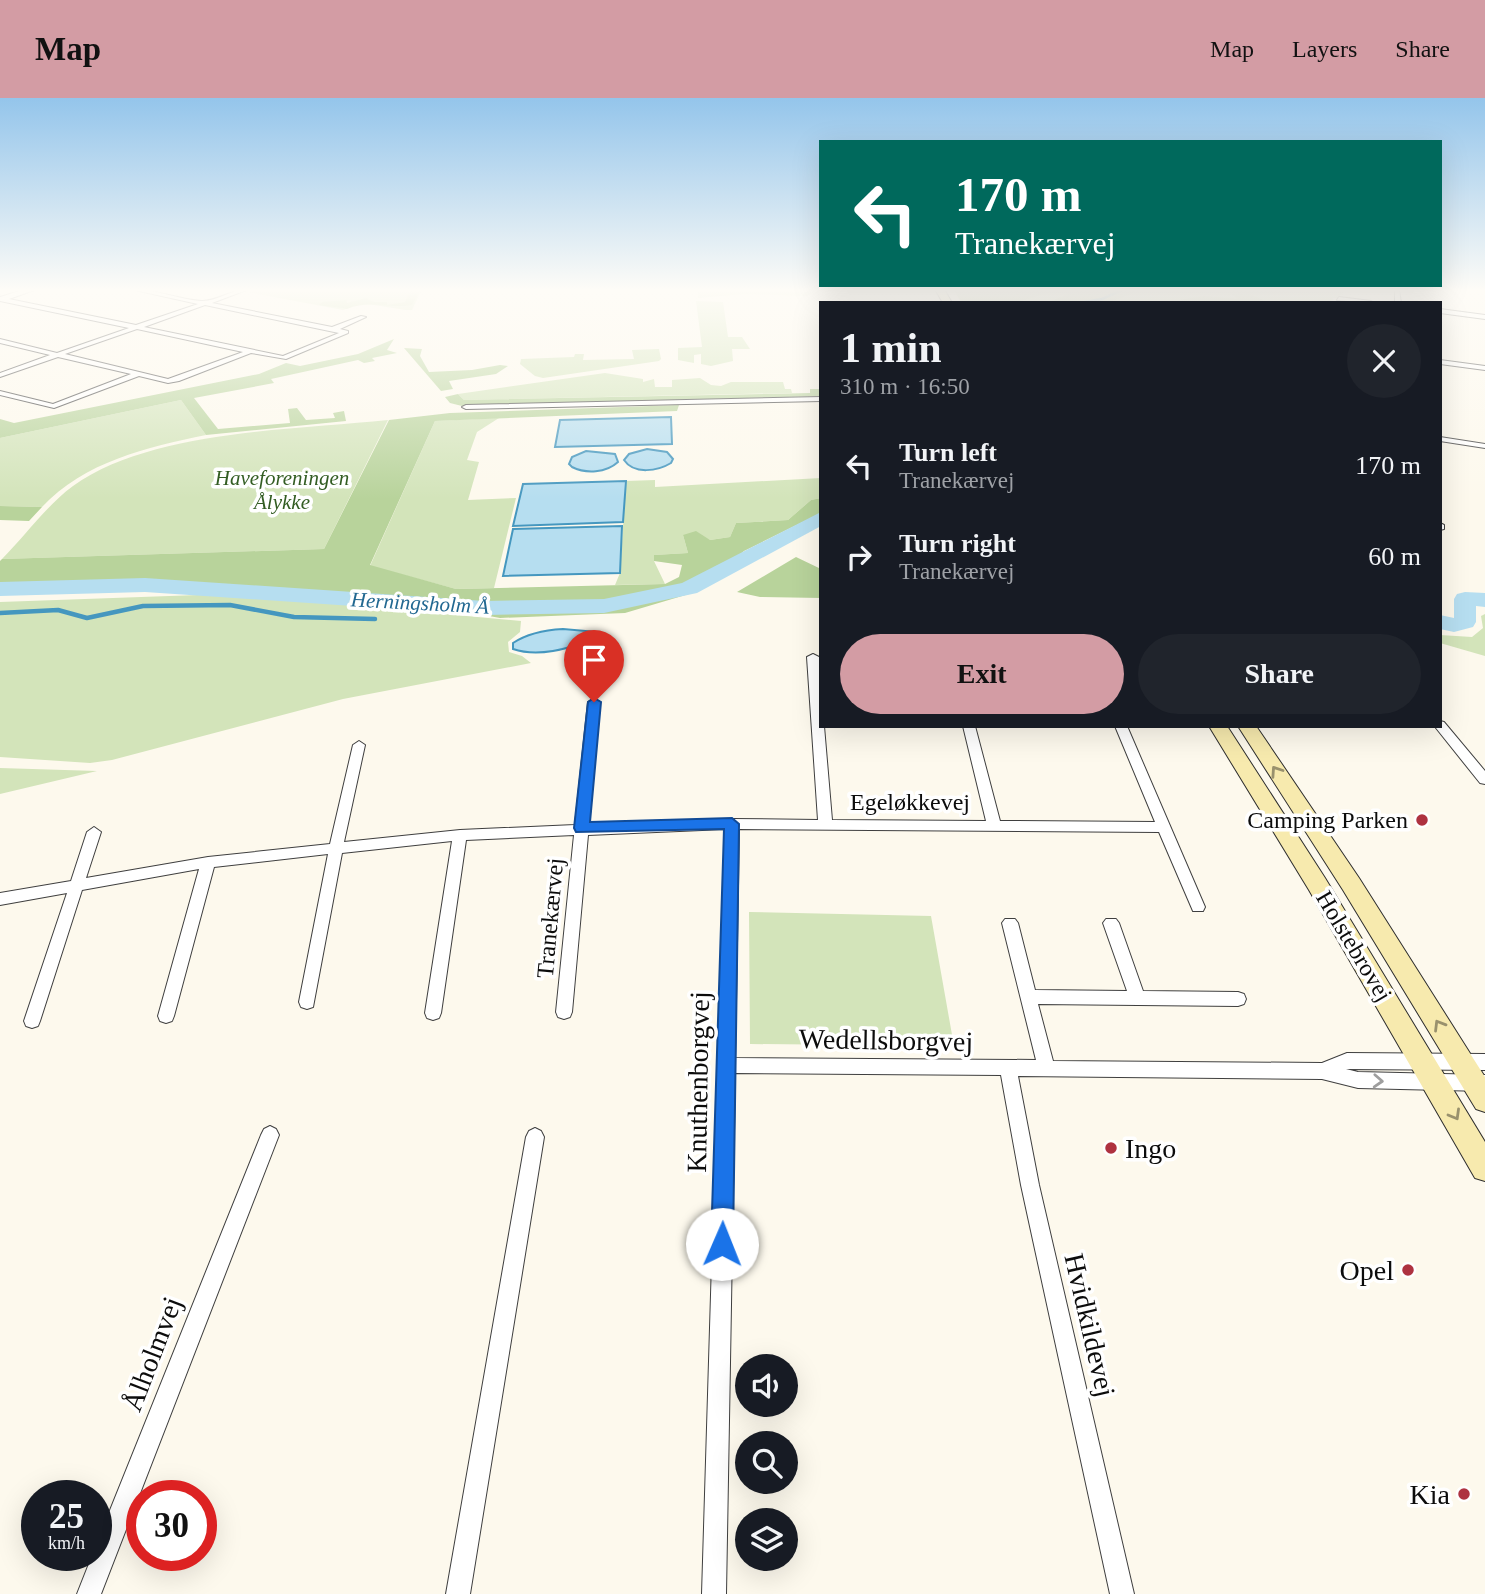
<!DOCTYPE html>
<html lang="en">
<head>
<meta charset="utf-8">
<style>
  :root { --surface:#171b24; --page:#20242c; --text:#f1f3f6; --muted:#9ea1a6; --accent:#d39ca4 }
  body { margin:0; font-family:Georgia,serif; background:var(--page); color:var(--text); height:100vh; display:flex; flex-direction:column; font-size:26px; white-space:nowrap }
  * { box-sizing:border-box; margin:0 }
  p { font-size:23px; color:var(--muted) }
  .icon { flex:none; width:38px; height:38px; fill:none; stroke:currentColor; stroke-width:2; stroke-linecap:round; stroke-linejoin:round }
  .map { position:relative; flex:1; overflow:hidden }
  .sheet { position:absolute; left:819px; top:203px; width:623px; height:427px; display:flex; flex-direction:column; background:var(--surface); border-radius:0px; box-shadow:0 7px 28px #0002 }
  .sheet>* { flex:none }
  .top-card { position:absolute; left:819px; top:42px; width:623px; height:147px; border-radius:0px; box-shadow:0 7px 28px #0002; background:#00695c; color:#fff; overflow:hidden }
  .tools { position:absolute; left:735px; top:1256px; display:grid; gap:14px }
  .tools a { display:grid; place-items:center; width:63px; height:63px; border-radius:50%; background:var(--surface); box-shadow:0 7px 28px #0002; font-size:35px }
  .speed { position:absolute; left:21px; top:1382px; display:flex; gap:14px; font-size:35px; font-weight:700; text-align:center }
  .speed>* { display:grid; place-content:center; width:91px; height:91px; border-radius:50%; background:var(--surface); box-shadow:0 7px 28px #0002; line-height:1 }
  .speed small { font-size:18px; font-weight:400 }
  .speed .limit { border:10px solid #d22; background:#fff; color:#111 }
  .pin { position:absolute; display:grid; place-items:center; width:60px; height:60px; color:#fff; margin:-72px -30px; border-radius:50% 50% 50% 0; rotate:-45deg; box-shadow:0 0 7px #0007 }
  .pin .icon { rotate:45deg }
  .me { position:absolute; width:77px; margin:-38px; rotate:1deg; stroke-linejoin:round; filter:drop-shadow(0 0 5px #0008) }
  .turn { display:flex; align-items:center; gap:24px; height:147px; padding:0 21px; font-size:32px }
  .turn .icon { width:91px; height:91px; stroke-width:2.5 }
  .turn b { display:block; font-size:49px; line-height:60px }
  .round { display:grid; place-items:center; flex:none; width:74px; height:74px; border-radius:37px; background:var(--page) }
  .head { display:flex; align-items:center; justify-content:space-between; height:119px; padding:0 21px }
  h1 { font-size:42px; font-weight:700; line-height:52px }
  .action { display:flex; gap:14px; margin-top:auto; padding:14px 21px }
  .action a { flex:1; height:80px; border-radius:42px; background:var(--accent); color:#111; font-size:28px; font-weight:700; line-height:80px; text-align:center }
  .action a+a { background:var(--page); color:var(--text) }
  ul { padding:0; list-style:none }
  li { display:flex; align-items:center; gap:21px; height:91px; padding:0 21px }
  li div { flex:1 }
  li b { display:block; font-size:26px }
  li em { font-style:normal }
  header { display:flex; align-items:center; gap:42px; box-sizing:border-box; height:98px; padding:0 35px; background:var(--accent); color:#111 }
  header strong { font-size:33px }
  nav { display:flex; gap:38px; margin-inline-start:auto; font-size:24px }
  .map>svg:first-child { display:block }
  .green { fill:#d3e4ba }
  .forest { fill:#b8d39b }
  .water { fill:#b6def0; stroke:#4597bf; stroke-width:2 }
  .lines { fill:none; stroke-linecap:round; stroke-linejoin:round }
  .stream-far1 { stroke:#4597bf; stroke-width:2.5 }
  .stream { stroke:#4597bf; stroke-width:4.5 }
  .river { fill:#b6def0; fill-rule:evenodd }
  .street-casing { stroke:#3f3f3f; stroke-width:2 }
  .secondary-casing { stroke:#2e2e2e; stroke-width:2 }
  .street { fill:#fff; fill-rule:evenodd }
  .secondary { fill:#f7eaae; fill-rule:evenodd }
  .oneway { stroke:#99916d }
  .oneway2 { stroke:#9e9e9e }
  .route { fill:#1a73e8; stroke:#114b97; stroke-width:2 }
  .poi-dot { fill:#ae3240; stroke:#fff; stroke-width:2.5 }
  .labels { text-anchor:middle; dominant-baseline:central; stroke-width:7; stroke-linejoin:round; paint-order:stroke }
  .far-park-label { font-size:21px; font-style:italic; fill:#335d23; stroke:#fff }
  .far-water-label { font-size:21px; font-style:italic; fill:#226891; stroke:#fff }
  .street-label { font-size:24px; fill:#0c0c0c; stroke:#fff }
  .poi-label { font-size:24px; fill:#0c0c0c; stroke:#fff; text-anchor:end }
  .near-street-label { font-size:28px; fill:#0c0c0c; stroke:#fff }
  .near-poi-label { font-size:28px; fill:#0c0c0c; stroke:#fff; text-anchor:end }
</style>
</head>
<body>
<header>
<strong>Map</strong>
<nav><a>Map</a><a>Layers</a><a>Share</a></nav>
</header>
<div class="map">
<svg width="1485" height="1496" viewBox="0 0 1485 1496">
  <rect width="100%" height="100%" fill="#fdf9ed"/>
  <!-- green -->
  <path class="green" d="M253,191H422L412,212H406L361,205L343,212L248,194Z
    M803,191L814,195L807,198L745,196L698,200V191Z
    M997,191H1347L1337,200H1332L1334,201L1329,205H962L957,197Z
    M696,203L723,204L728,239H742L750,251H732L733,263L711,268L701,266V256L694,257V265L678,262V250L702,249Z
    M659,251L661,261L659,263L543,280L535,278L520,266L521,261L574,259L575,256H584L583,262L634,261L632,252Z
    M605,275L643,281V284L654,281L655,289H672V282L700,280L711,287L721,288L731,284H783L785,291H791L792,295L464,302L458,296Z
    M181,302L206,337C147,349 84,364 42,409L0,408V340Z
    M499,320L477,334L467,362L479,364L468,402L516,400L494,490L456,491L370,468L435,323Z
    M388,322L324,451L2,461C25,438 47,407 73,388C151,332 294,332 388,322Z
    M821,380V400L811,402L788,422L736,425L730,439L710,442L683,437L688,455L654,457V463L665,486L615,487L620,475L626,383L655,382V389Z
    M226,496L521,523L520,534L508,544L509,554L522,558L531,565L343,601L112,662L90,665L0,659V504Z
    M1485,516V558L1440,545V537L1472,539L1483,530L1481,518Z
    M0,670L97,673L0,696Z
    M749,814L931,818L954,948L750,946Z"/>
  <!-- forest -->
  <path class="forest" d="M411,191H421L412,207C387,211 370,201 347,211C339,209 330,209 319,207L322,204L346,202L347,205L366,200L374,204H387V207L405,204Z
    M953,191H1061L1014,205H962Z
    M1079,191H1144L1107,205H1047Z
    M1234,191H1278L1288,195L1249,196L1270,205L1179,202L1204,198L1238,201L1229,194Z
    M394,241L387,252L397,255L372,260L375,263L364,265L358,262L271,281L274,285L194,300L218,331L290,325L288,311L297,310L306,322L335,320L333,315L344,313L346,323L206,337L181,302L0,340V321L14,325L259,276L286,265L300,268L358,256Z
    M404,250L422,251L420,258L429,274L472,272L500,267L508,268L496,276L449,283L453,291L441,293Z
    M810,291H821V298L462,308L450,305L445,299L458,296L464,302L810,295Z
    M679,307L677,313L435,323L370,467L456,491L665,486L679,479L682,467L654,463V457L688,455L683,437L696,433L710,442L730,439L736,425L788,422L811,402L821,400V415L744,453L699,493L625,515L500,520L368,496L206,485L0,487V463L2,461L324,451L389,322L450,315Z
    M0,408L42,409L29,423L0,422Z
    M796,459L821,471V500L760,499L737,494Z"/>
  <!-- water -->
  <path class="water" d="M671,319L672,346L555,349L560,322Z
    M647,351L667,354L673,361L671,365C658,373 634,377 624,362L629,356Z
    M586,353L615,356L618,364C606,375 586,376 572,369L569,366L572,359Z
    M626,383L623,424L513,428L523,386Z
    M622,428L620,475L503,478L513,431Z
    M563,531L598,534L594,542C569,550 539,560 513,551V545C528,535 545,532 563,531Z"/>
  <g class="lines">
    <!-- stream-far1 -->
    <path class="stream-far1" d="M1079,205L1102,201L1124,191"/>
    <!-- stream -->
    <path class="stream" d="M0,515L58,512L87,520L143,508L230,507L294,519L375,521"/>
    <!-- river -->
    <path class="river" d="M821,414V428L697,495L604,515L485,517L145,494L0,498V484L145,480L485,503L604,501L682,485Z
      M1465,494L1485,495V509L1476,508V524L1473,529L1454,534L1440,531V517L1454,520V501L1457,496Z"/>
    <!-- street casing -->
    <g class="street-casing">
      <path id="street" d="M26,191H37L9,201L136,227L198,206L130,191C155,191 177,201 201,203C216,204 232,191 249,191L212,205L332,229L361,218L366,219L340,231L348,233V235L286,261L251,255L179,283L168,285L139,278L54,310L0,297V293L53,306L131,276L58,259L0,279V275L50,257L0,245V241L57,255L129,230L0,203V199ZM205,207L339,235L283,258L144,229ZM137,231L243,254L168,281L65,256Z
        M1399,191L1401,205H1395V193Z
        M1339,199L1371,203L1374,205L1337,202Z
        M1440,211L1485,217V221L1440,215Z
        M1440,262L1485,268V272L1440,266Z
        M821,299V303L466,311L462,309L466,307Z
        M1440,339L1485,346V350L1440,343Z
        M1440,425L1444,427V431L1440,432Z
        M813,556L819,559L821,628H824L832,722L986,723L963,628H975L1000,723L1155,724L1115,628H1127L1205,809L1203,813H1193L1159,734L739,731L735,960L1036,962L1002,825L1005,821H1015L1018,825L1035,892L1127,893L1103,825L1106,821H1116L1119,825L1143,893L1238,894L1244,896L1246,901L1244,906L1238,908L1038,906L1053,963L1322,965L1347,955L1485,956V972L1346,971L1358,974L1485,977V993L1358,990L1322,981L1018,978L1039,1087L1134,1496H1110L1021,1087L1001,977L735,975L726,1496H702L725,731L588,737L572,914L570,919L564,921L558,919L556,914L574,737L466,742L441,915L439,920L433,922L427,920L425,915L452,743L342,755L313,909L307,911L301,909L299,904L328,756L214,769L174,918L172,923L166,925L160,923L158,918L199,771L82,792L40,923L38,928L32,930L26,928L24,923L67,795L0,807V795L71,783L87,734L94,729L101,734L86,780L208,759L330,746L353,647L359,643L365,647L344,744L460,732L575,727L588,604L594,600L600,604L589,727L732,721L818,722L807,559Z
        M1440,623L1444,624L1485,673V686L1480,685L1436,630L1435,628H1440Z
        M270,1028L276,1031L279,1037L101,1496H77L92,1458H96V1447L261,1037L264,1031Z
        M535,1030L541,1033L544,1039L470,1496H446L526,1039L529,1033Z"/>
    </g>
    <!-- secondary casing -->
    <g class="secondary-casing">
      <path id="secondary" d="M935,191H944L952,205H943Z
        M1209,628H1227L1325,780L1485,1044V1083L1475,1080L1309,792Z
        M1238,628H1256L1359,780L1485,979V1014L1476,1011L1343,792Z"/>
    </g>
    <!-- street -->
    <use href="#street" class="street"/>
    <!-- secondary -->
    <use href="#secondary" class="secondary"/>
  </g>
  <!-- one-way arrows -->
  <defs><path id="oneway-chevron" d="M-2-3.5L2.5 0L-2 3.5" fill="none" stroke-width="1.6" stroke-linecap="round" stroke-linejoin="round" transform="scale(1.75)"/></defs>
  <g class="oneway">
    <use href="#oneway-chevron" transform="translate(1276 673) rotate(-124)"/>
    <use href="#oneway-chevron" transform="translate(1439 927) rotate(-121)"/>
    <use href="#oneway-chevron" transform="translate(1455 1017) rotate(60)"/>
  </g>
  <use class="oneway2" href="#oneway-chevron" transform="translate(1378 983) rotate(3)"/>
  <!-- sky -->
  <linearGradient id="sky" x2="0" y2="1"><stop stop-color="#94c5eb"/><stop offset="0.48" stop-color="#fefcf7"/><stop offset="1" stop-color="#fefcf7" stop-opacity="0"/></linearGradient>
  <rect width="1485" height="401" fill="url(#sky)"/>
  <!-- route -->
  <path class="route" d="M594,600L601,604L590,724L732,720L739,726L733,1146L730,1154L722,1157L714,1154L711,1146L724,731L576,734L574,730L588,604Z"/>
  <!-- markers -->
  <g class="poi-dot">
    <circle cx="1422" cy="722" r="7"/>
    <circle cx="1111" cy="1050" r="7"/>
    <circle cx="1408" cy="1172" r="7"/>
    <circle cx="1464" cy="1396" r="7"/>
  </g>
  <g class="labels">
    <!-- far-park labels -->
    <g class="far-park-label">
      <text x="282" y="380">Haveforeningen<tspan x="282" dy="24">Ålykke</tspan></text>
    </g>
    <!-- far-water labels -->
    <g class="far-water-label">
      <text transform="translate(420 505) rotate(3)">Herningsholm Å</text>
    </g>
    <!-- street labels -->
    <g class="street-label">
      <text x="910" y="704">Egeløkkevej</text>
      <text transform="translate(550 820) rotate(-85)">Tranekærvej</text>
      <text transform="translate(1354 848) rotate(59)">Holstebrovej</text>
    </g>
    <!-- poi labels -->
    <g class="poi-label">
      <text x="1408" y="722">Camping Parken</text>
    </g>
    <!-- near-street labels -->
    <g class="near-street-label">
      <text transform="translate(886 942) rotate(1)">Wedellsborgvej</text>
      <text transform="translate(698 984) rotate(-89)">Knuthenborgvej</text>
      <text transform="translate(1090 1227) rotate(77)">Hvidkildevej</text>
      <text transform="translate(152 1256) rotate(-69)">Ålholmvej</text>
    </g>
    <!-- near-poi labels -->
    <g class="near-poi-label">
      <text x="1125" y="1050" text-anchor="start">Ingo</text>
      <text x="1394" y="1172">Opel</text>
      <text x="1450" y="1396">Kia</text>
    </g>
  </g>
</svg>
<div class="tools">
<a><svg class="icon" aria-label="sound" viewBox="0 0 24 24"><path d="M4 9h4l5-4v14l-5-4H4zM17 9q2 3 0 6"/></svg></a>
<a><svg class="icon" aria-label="search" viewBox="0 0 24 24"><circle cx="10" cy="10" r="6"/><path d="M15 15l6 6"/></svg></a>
<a><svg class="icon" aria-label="layers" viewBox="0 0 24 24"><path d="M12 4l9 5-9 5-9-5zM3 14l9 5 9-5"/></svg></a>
</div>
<div class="speed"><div>25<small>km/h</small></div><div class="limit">30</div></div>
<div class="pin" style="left:594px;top:604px;background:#d93025"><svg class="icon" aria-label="arrive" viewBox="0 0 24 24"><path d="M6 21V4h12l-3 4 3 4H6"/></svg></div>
<svg class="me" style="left:722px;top:1146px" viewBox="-20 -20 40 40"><circle r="19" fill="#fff"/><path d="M0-13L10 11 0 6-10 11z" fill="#1a73e8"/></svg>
<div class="top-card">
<div class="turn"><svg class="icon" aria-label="left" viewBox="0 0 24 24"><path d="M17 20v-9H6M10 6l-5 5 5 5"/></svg><div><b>170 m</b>Tranekærvej</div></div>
</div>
<section class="sheet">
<div class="head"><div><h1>1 min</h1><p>310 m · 16:50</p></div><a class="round"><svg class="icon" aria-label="close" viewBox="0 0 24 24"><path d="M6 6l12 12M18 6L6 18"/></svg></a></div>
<ul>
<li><svg class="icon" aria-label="left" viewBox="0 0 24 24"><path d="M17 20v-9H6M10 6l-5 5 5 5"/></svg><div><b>Turn left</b><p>Tranekærvej</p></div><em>170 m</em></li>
<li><svg class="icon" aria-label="right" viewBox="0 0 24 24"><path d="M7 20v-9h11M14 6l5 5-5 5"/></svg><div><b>Turn right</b><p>Tranekærvej</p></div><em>60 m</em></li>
</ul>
<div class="action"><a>Exit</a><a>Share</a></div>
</section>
</div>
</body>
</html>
